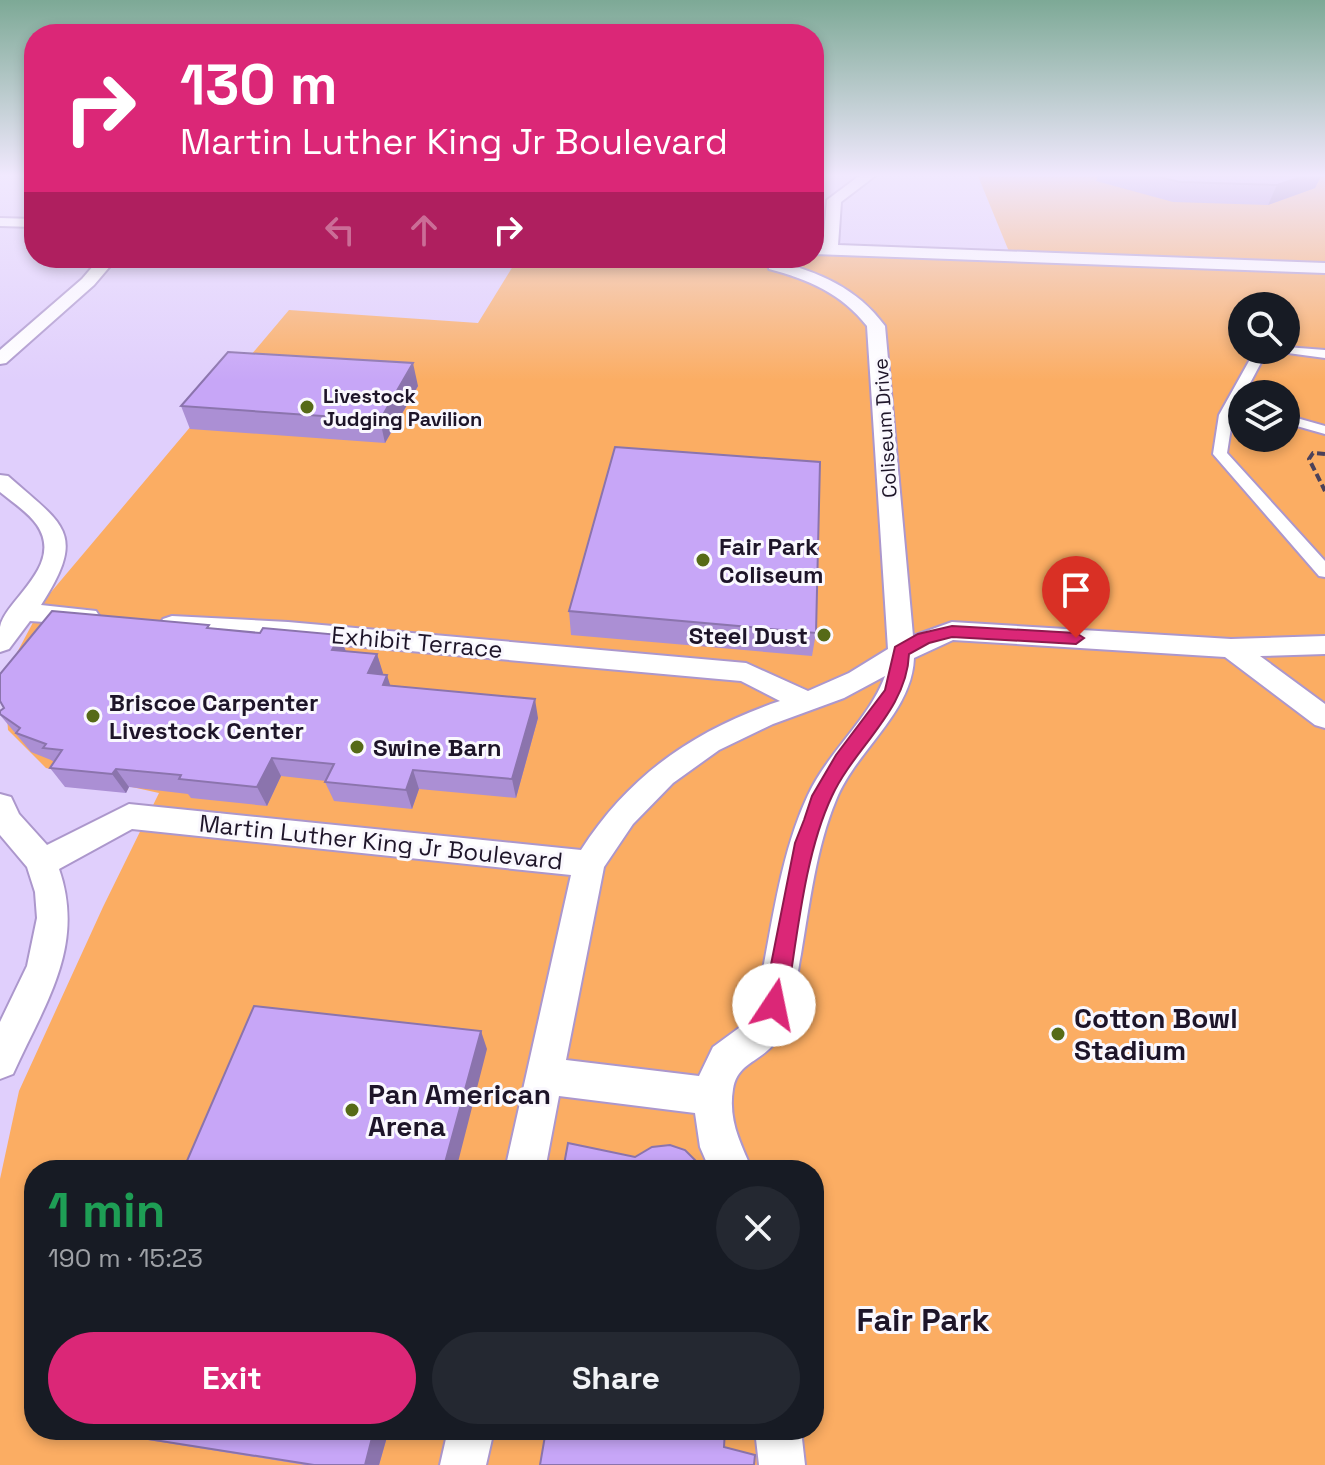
<!DOCTYPE html>
<html lang="en">
<head>
<meta charset="utf-8">
<style>
  :root { --surface:#171b24; --page:#242831; --text:#f1f3f6; --muted:#9ea1a6; --accent:#db2777 }
  body { margin:0; font-family:"Space Grotesk",sans-serif; background:var(--page); color:var(--text); height:100vh; display:flex; flex-direction:column; font-size:30px; white-space:nowrap }
  * { box-sizing:border-box; margin:0 }
  p { font-size:26px; color:var(--muted) }
  .icon { flex:none; width:44px; height:44px; fill:none; stroke:currentColor; stroke-width:2; stroke-linecap:round; stroke-linejoin:round }
  .map { position:relative; flex:1; overflow:hidden }
  .panel { position:absolute; left:24px; top:1160px; width:800px; height:280px; display:flex; flex-direction:column; background:var(--surface); border-radius:32px; box-shadow:0 4px 12px #0003 }
  .panel>* { flex:none }
  .top-card { position:absolute; left:24px; top:24px; width:800px; height:244px; border-radius:32px; box-shadow:0 4px 12px #0003; background:#db2777; color:#fff; overflow:hidden }
  .buttons { position:absolute; left:1228px; top:292px; display:grid; gap:16px }
  .buttons a { display:grid; place-items:center; width:72px; height:72px; border-radius:50%; background:var(--surface); box-shadow:0 4px 12px #0003; font-size:40px }
  .pin { position:absolute; display:grid; place-items:center; width:68px; height:68px; color:#fff; margin:-82px -34px; border-radius:50% 50% 50% 0; rotate:-45deg; box-shadow:0 0 8px #0007 }
  .pin .icon { rotate:45deg }
  .me { position:absolute; width:88px; margin:-44px; rotate:11deg; stroke-linejoin:round; filter:drop-shadow(0 0 6px #0008) }
  .turn { display:flex; align-items:center; gap:28px; height:168px; padding:0 24px; font-size:36px }
  .turn .icon { width:104px; height:104px; stroke-width:2.5 }
  .turn b { display:block; font-size:56px; line-height:68px }
  .lanes { display:flex; align-items:center; height:76px; padding:0 24px; background:#0003; justify-content:center; gap:40px; direction:ltr }
  .lanes .off { opacity:.35 }
  .round { display:grid; place-items:center; flex:none; width:84px; height:84px; border-radius:42px; background:var(--page) }
  .head { display:flex; align-items:center; justify-content:space-between; height:136px; padding:0 24px }
  h1 { font-size:48px; font-weight:700; line-height:60px; color:#1e9e55 }
  .button { display:flex; gap:16px; margin-top:auto; padding:16px 24px }
  .button a { flex:1; height:92px; border-radius:48px; background:var(--accent); color:#fff; font-size:32px; font-weight:700; line-height:92px; text-align:center }
  .button a+a { background:var(--page); color:var(--text) }
  .map>svg:first-child { display:block }
  .green { fill:#fbad63; fill-rule:evenodd }
  .lines { fill:none; stroke-linecap:round; stroke-linejoin:round }
  .pedestrian-casing { stroke:#ac97cc; stroke-width:4 }
  .minor-casing { stroke:#ac97cc; stroke-width:4 }
  .pedestrian { fill:#fff; fill-rule:evenodd }
  .minor { fill:#fff; fill-rule:evenodd }
  .rail { stroke:#4b415a; stroke-width:4; stroke-dasharray:8 4; stroke-linecap:butt }
  .wall { fill:#ab8fd4 }
  .shaded-wall { fill:#8b74ad }
  .building { fill:#c7a6f7; stroke:#8b74ad; stroke-width:2 }
  .route { fill:#db2777; stroke:#8e194d; stroke-width:2 }
  .poi-dot { fill:#566a17; stroke:#faf8fe; stroke-width:3 }
  .labels { text-anchor:middle; dominant-baseline:central; stroke-width:6; stroke-linejoin:round; paint-order:stroke }
  .far-poi-label { font-size:20px; font-weight:bold; fill:#1e1529; stroke:#faf8fe; text-anchor:start }
  .far-street-label { font-size:20px; fill:#1e1529; stroke:#faf8fe }
  .poi-label { font-size:24px; font-weight:bold; fill:#1e1529; stroke:#faf8fe; text-anchor:start }
  .street-label { font-size:24px; fill:#1e1529; stroke:#faf8fe }
  .near-poi-label { font-size:28px; font-weight:bold; fill:#1e1529; stroke:#faf8fe; text-anchor:start }
  .near-neighbourhood-label { font-size:32px; font-weight:bold; fill:#1e1529; stroke:#faf8fe }
</style>
</head>
<body>
<div class="map">
<svg width="1325" height="1465" viewBox="0 0 1325 1465">
  <rect width="100%" height="100%" fill="#e0cffc"/>
  <!-- green -->
  <path class="green" d="M978,176H1325V1465H0V1179L19,1091L103,907L159,793L46,768L8,730L4,677L46,598L289,310L478,323L518,258H814V249L1010,254ZM1242,306H1286V350H1242ZM1242,394H1286V438H1242ZM34,1170H814V1430H34Z"/>
  <g class="lines">
    <!-- pedestrian casing -->
    <g class="pedestrian-casing">
      <path id="pedestrian" d="M1286,347L1325,350V358L1273,351L1264,357L1233,415L1227,453L1325,561V577L1319,576L1213,454L1219,415L1253,354L1257,350H1286Z
        M1286,415L1325,426V434L1286,423Z"/>
    </g>
    <!-- minor casing -->
    <g class="minor-casing">
      <path id="minor" d="M859,176H875L841,202L838,245L1325,263V273L814,254V244L823,245L827,200Z
        M0,218L34,219V227L0,226Z
        M100,258H117L94,285L6,363L0,364V350L82,279Z
        M775,261C819,272 857,288 885,326L913,636L952,622L1231,639L1325,636V654L1260,656L1325,704V728L1315,725L1225,657L953,640L914,658C912,713 856,750 836,800C816,848 810,902 801,954C797,973 796,995 789,1013C785,1024 780,1037 772,1046C758,1062 737,1064 733,1089C728,1120 740,1142 752,1170H710L700,1147L695,1113L559,1096L545,1170H505L571,875L132,829L59,869C86,947 44,1005 13,1074L0,1079V1022L27,966L37,918L35,892L27,867L0,835V794L11,797L19,814L47,845L129,804L581,850C629,775 696,729 780,701L741,681L288,640H241L172,634L163,631L159,625L163,619L172,616L288,622L746,663L808,691L849,673L888,649L867,326C842,294 808,279 769,269V263ZM885,676C870,718 828,752 808,795C778,859 771,936 756,1005L743,1025L713,1047L699,1076L566,1060L604,867L633,824L673,783L719,750L773,724L844,698Z
        M0,475L8,476C63,525 88,532 41,605L96,611L100,617L96,623L87,625L30,621L9,649L0,652C0,644 0,635 0,627C5,600 65,566 37,525C28,512 12,502 0,492Z
        M448,1430H494L486,1465H440Z
        M755,1430H801L805,1465H759Z"/>
    </g>
    <!-- pedestrian -->
    <use href="#pedestrian" class="pedestrian"/>
    <!-- minor -->
    <use href="#minor" class="minor"/>
    <!-- rail -->
    <path class="rail" d="M1325,454L1313,453L1309,459L1325,491"/>
  </g>
  <!-- wall -->
  <path class="wall" d="M1098,176H1321L1315,188L1268,205L1173,202L1096,181Z
    M418,386L385,443L190,429L181,406Z
    M569,611L816,633L812,656L571,635Z
    M211,628L260,633L340,635L346,651L377,654L383,675L391,686L538,718L516,798L419,789L412,809L334,801L325,782L326,781L281,776L267,806L191,798L188,794L129,787L126,793L65,787L50,768L54,762L51,760L31,752L0,715V711Z
    M86,1430H389L379,1465H305Z"/>
  <!-- shaded-wall -->
  <path class="shaded-wall" d="M1305,176H1321L1315,188L1268,205L1277,185Z
    M413,363L418,386L385,443L380,420Z
    M340,635L347,655L332,650Z
    M377,654L383,673L375,693L368,673Z
    M387,675L393,694L383,685Z
    M535,699L538,718L516,798L512,779Z
    M272,758L281,776L267,806L257,787Z
    M116,769L129,787L126,793L112,774Z
    M413,770L419,789L412,809L406,790Z
    M481,1031L487,1049L456,1170H443Z
    M374,1430H389L379,1465H365Z"/>
  <!-- building -->
  <path class="building" d="M1154,176H1305L1277,185L1180,182Z
    M228,352L413,363L380,420L181,406Z
    M615,447L820,462L816,633L569,611Z
    M52,611L209,625L207,628L260,633L263,628L340,635L332,650L377,654L368,673L387,675L383,685L535,699L512,779L413,770L406,790L325,782L334,764L272,758L257,787L179,779L181,775L116,769L112,774L50,768L62,750L43,748L46,744L16,733L20,728L0,714V711L4,708L0,701V674Z
    M254,1006L481,1031L443,1170H183Z
    M568,1143L635,1157L652,1147L670,1145L685,1150L700,1165L722,1168L721,1170H563Z
    M91,1430H374L365,1465H314Z
    M546,1430H725L724,1447L755,1455L754,1465H540Z"/>
  <!-- sky -->
  <linearGradient id="sky" x2="0" y2="1"><stop stop-color="#7da996"/><stop offset="0.46" stop-color="#f1e9fe"/><stop offset="1" stop-color="#f1e9fe" stop-opacity="0"/></linearGradient>
  <rect width="1325" height="381" fill="url(#sky)"/>
  <!-- route -->
  <path class="route" d="M952,626L1076,633L1084,638L1076,644L952,637L929,643L909,654C907,710 854,748 832,796C804,855 797,940 786,1005L782,1013L774,1016L766,1013L763,1005L795,843L804,820L812,796L836,755L885,690L895,647L918,634Z"/>
  <!-- markers -->
  <g class="poi-dot">
    <circle cx="307" cy="407" r="8"/>
    <circle cx="703" cy="560" r="8"/>
    <circle cx="824" cy="635" r="8"/>
    <circle cx="93" cy="716" r="8"/>
    <circle cx="357" cy="747" r="8"/>
    <circle cx="1058" cy="1034" r="8"/>
    <circle cx="352" cy="1110" r="8"/>
  </g>
  <g class="labels">
    <!-- far-poi labels -->
    <g class="far-poi-label">
      <text x="323" y="396">Livestock<tspan x="323" dy="23">Judging Pavilion</tspan></text>
    </g>
    <!-- far-street labels -->
    <g class="far-street-label">
      <text transform="translate(885 428) rotate(-94)">Coliseum Drive</text>
    </g>
    <!-- poi labels -->
    <g class="poi-label">
      <text x="719" y="546">Fair Park<tspan x="719" dy="28">Coliseum</tspan></text>
      <text x="808" y="635" text-anchor="end">Steel Dust</text>
      <text x="109" y="702">Briscoe Carpenter<tspan x="109" dy="28">Livestock Center</tspan></text>
      <text x="373" y="747">Swine Barn</text>
    </g>
    <!-- street labels -->
    <g class="street-label">
      <text transform="translate(417 642) rotate(5)">Exhibit Terrace</text>
      <text transform="translate(381 842) rotate(6)">Martin Luther King Jr Boulevard</text>
    </g>
    <!-- near-poi labels -->
    <g class="near-poi-label">
      <text x="1074" y="1018">Cotton Bowl<tspan x="1074" dy="32">Stadium</tspan></text>
      <text x="368" y="1094">Pan American<tspan x="368" dy="32">Arena</tspan></text>
    </g>
    <!-- near-neighbourhood labels -->
    <g class="near-neighbourhood-label">
      <text x="923" y="1320">Fair Park</text>
    </g>
  </g>
</svg>
<div class="buttons">
<a><svg class="icon" aria-label="search" viewBox="0 0 24 24"><circle cx="10" cy="10" r="6"/><path d="M15 15l6 6"/></svg></a>
<a><svg class="icon" aria-label="layers" viewBox="0 0 24 24"><path d="M12 4l9 5-9 5-9-5zM3 14l9 5 9-5"/></svg></a>
</div>
<div class="pin" style="left:1076px;top:638px;background:#d93025"><svg class="icon" aria-label="arrive" viewBox="0 0 24 24"><path d="M6 21V4h12l-3 4 3 4H6"/></svg></div>
<svg class="me" style="left:774px;top:1005px" viewBox="-20 -20 40 40"><circle r="19" fill="#fff"/><path d="M0-13L10 11 0 6-10 11z" fill="#db2777"/></svg>
<div class="top-card">
<div class="turn"><svg class="icon" aria-label="right" viewBox="0 0 24 24"><path d="M7 20v-9h11M14 6l5 5-5 5"/></svg><div><b>130 m</b>Martin Luther King Jr Boulevard</div></div>
<div class="lanes"><svg class="icon off" aria-label="left" viewBox="0 0 24 24"><path d="M17 20v-9H6M10 6l-5 5 5 5"/></svg><svg class="icon off" aria-label="ahead" viewBox="0 0 24 24"><path d="M12 20V5M6 11l6-6 6 6"/></svg><svg class="icon" aria-label="right" viewBox="0 0 24 24"><path d="M7 20v-9h11M14 6l5 5-5 5"/></svg></div>
</div>
<section class="panel">
<div class="head"><div><h1>1 min</h1><p>190 m · 15:23</p></div><a class="round"><svg class="icon" aria-label="close" viewBox="0 0 24 24"><path d="M6 6l12 12M18 6L6 18"/></svg></a></div>
<div class="button"><a>Exit</a><a>Share</a></div>
</section>
</div>
</body>
</html>
